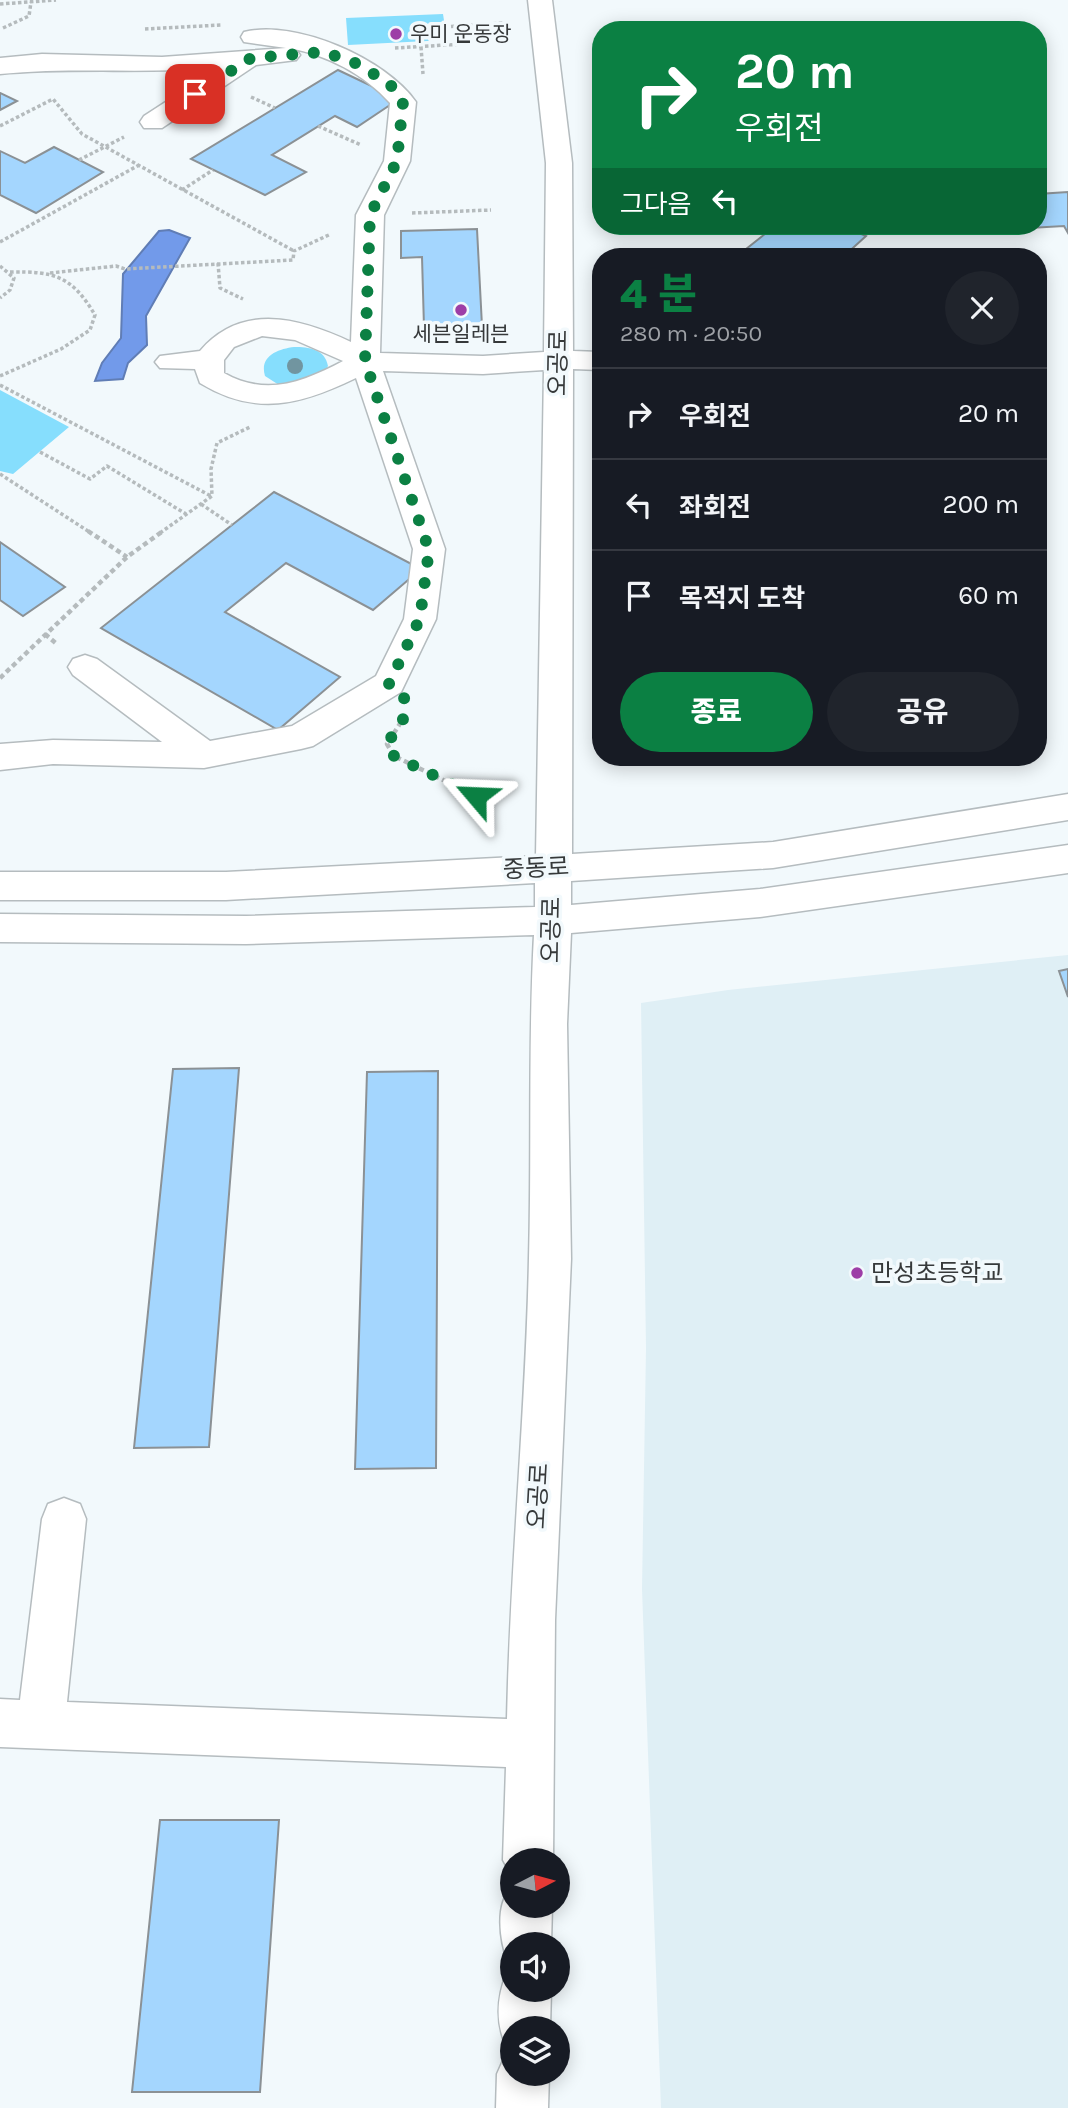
<!DOCTYPE html>
<html lang="ko">
<head>
<meta charset="utf-8">
<style>
  :root { --surface:#171b24; --page:#20242c; --text:#f1f3f6; --muted:#9ea1a6; --line:#363941; --accent:#0b8043 }
  body { margin:0; font-family:Karla,"Noto Sans KR",sans-serif; background:var(--page); color:var(--text); height:100vh; display:flex; flex-direction:column; font-size:26px; white-space:nowrap }
  * { box-sizing:border-box; margin:0 }
  p { font-size:23px; color:var(--muted) }
  .icon { flex:none; width:38px; height:38px; fill:none; stroke:currentColor; stroke-width:2; stroke-linecap:round; stroke-linejoin:round }
  .map { position:relative; flex:1; overflow:hidden }
  .sheet { position:absolute; left:592px; top:248px; width:455px; height:518px; display:flex; flex-direction:column; background:var(--surface); border-radius:28px; box-shadow:0 4px 18px #0003 }
  .sheet>* { flex:none }
  .guide { position:absolute; left:592px; top:21px; width:455px; height:214px; border-radius:28px; box-shadow:0 4px 18px #0003; background:#0b8043; color:#fff; overflow:hidden }
  .needle { width:46px; rotate:84deg }
  .fabs { position:absolute; left:500px; top:1848px; display:grid; gap:14px }
  .fabs a { display:grid; place-items:center; width:70px; height:70px; border-radius:50%; background:var(--surface); box-shadow:0 4px 18px #0003; font-size:35px }
  .pin { position:absolute; display:grid; place-items:center; width:60px; height:60px; color:#fff; margin:-30px; border-radius:14px; box-shadow:0 4px 10px #0006 }
  .me { position:absolute; width:77px; margin:-38px; rotate:296deg; stroke-linejoin:round; filter:drop-shadow(0 0 5px #0008) }
  .turn { display:flex; align-items:center; gap:24px; height:147px; padding:0 28px; font-size:32px }
  .turn .icon { width:91px; height:91px; stroke-width:2.5 }
  .turn b { display:block; font-size:49px; line-height:60px }
  .then { display:flex; align-items:center; height:66px; padding:0 28px; background:#0003; gap:14px; font-size:26px }
  .round { display:grid; place-items:center; flex:none; width:74px; height:74px; border-radius:37px; background:var(--page) }
  .summary { display:flex; align-items:center; justify-content:space-between; height:119px; padding:0 28px }
  h1 { font-size:42px; font-weight:800; line-height:52px; color:var(--accent) }
  .cta { display:flex; gap:14px; margin-top:auto; padding:14px 28px }
  .cta a { flex:1; height:80px; border-radius:42px; background:var(--accent); color:#fff; font-size:28px; font-weight:800; line-height:80px; text-align:center }
  .cta a+a { background:var(--page); color:var(--text) }
  ul { padding:0; list-style:none }
  li { display:flex; align-items:center; gap:21px; height:91px; padding:0 28px; border-top:2px solid var(--line) }
  li div { flex:1 }
  li b { display:block; font-size:26px }
  li em { font-style:normal }
  .map>svg:first-child { display:block }
  .built { fill:#dfeff5 }
  .green { fill:#86defd }
  .water { fill:#729aea; stroke:#607db5; stroke-width:2 }
  .building { fill:#a4d6fe; stroke:#8b9195; stroke-width:2 }
  .lines { fill:none; stroke-linecap:round; stroke-linejoin:round }
  .minor-casing { stroke:#b5bcbf; stroke-width:3 }
  .path-far1 { stroke:#b5bbbd; stroke-width:3.5; stroke-dasharray:3.5 2.5; stroke-linecap:butt }
  .path { stroke:#b5bbbd; stroke-width:4.5; stroke-dasharray:5 3.5; stroke-linecap:butt }
  .minor { fill:#fff; fill-rule:evenodd }
  .tree { fill:#7195a0 }
  .route { stroke:#0b8043; stroke-width:12; stroke-dasharray:0 21.6 }
  .poi-dot { fill:#9d3ea7; stroke:#f2f9fc; stroke-width:2.5 }
  .labels { text-anchor:middle; dominant-baseline:central; stroke-width:7; stroke-linejoin:round; paint-order:stroke }
  .far-poi-label { font-size:21px; fill:#36393a; stroke:#f2f9fc; text-anchor:start }
  .street-label { font-size:24px; fill:#36393a; stroke:#f2f9fc }
  .poi-label { font-size:24px; fill:#36393a; stroke:#f2f9fc; text-anchor:start }
</style>
</head>
<body>
<div class="map">
<svg width="1068" height="2108" viewBox="0 0 1068 2108">
  <rect width="100%" height="100%" fill="#f2f9fc"/>
  <!-- built -->
  <path class="built" d="M1068,955V2108H661L642,1589L646,1348L641,1003L728,990Z"/>
  <!-- green -->
  <path class="green" d="M443,14L447,40L348,45L346,18Z
    M294,347C309,347 325,349 328,366L320,379L279,385L265,376C259,356 278,349 294,347Z
    M0,390L69,427L13,474L0,471Z"/>
  <!-- water -->
  <path class="water" d="M169,230L190,238L146,316L147,345L128,363L123,379L95,381L102,363L121,338L123,274L159,231Z"/>
  <!-- building -->
  <path class="building" d="M969,26L971,30L907,29Z
    M338,70L399,99L357,127L335,116L272,155L306,172L265,195L191,159Z
    M0,93L17,101L0,110Z
    M54,147L103,172L36,213L0,195V151L25,163Z
    M1068,192V233L1064,226L947,233L945,226H1038V194Z
    M775,226H843L866,236L843,257H736Z
    M477,229L482,326L424,327L422,257L401,258V231Z
    M274,492L421,569L373,610L286,563L225,612L340,677L278,730L101,628Z
    M0,542L65,587L23,616L0,600Z
    M1068,969V997L1059,971Z
    M239,1068L209,1447L134,1448L173,1069Z
    M438,1071L436,1468L355,1469L367,1072Z
    M160,1820H279L260,2092H132Z"/>
  <g class="lines">
    <!-- minor casing -->
    <g class="minor-casing">
      <path id="minor" d="M528,0H552L572,163L573,351L600,352V370L573,369L572,854L773,842L1068,794V820L773,868L571,881V905L760,889L1068,845V873L760,917L571,933L567,1024L571,1259L555,1620L553,1860H513V1878L503,1860L506,1767L0,1747V1699L20,1700L42,1519L48,1504L64,1498L80,1504L86,1519L67,1702L507,1719C510,1565 526,1412 529,1258C532,1151 528,1043 534,935L246,944L0,942V914L246,916L535,907V883L226,900H0V872H226L536,856L544,370L483,374L383,371L445,549L436,619L401,692L313,746L301,749L204,768L53,764L0,770V744L53,740L162,742L73,675L68,667L73,659L85,655L97,659L210,741L292,726L376,676L404,619L413,549L356,378C300,405 256,417 200,383L195,369L160,368L155,362L160,356L200,351C242,302 300,318 351,342L356,215L384,161L390,103C364,74 327,55 289,48L296,50L300,55L296,60L256,65L162,128H144L140,122L144,116L218,68C145,74 73,67 0,74V58L42,54L162,57L286,48L244,42L241,37L244,32C296,19 386,59 416,102L410,161L384,215L380,353L483,356L544,352L546,163ZM262,336L295,340L343,361C303,382 266,397 224,373V360L234,347Z
        M513,1887V1906H552L551,1944H513V1964L508,1962C500,1942 494,1902 513,1887Z
        M513,1970V1990H551L550,2028H513V2049L506,2046C495,2021 497,1997 507,1972Z
        M513,2052V2074H549L548,2108H496L497,2074L505,2056Z"/>
    </g>
    <!-- path-far1 -->
    <path class="path-far1" d="M0,4L56,0
      M445,27L503,23
      M3,28L29,16L31,2
      M145,29L221,25
      M421,47L423,74
      M395,48L464,44L461,27
      M251,97L275,108
      M0,126L53,99L82,134L294,251
      M318,126L361,145
      M79,160L124,137
      M182,190L213,170
      M412,213L491,210
      M0,242L139,165
      M218,263L220,288L243,299
      M0,266L14,278L10,290L0,298
      M50,273L116,266L125,269L293,260L294,251L331,234
      M0,376L61,349L90,330L95,315C72,276 54,271 10,272
      M0,385L211,496
      M40,452L90,479L107,466L186,514
      M0,474L91,533
      M201,504L232,525
      M160,533L212,496L211,469L217,443L250,427"/>
    <!-- path -->
    <path class="path" d="M88,531L127,557
      M45,634L58,645
      M0,678L127,557L163,531
      M401,722L387,744L394,756L476,796"/>
    <!-- minor -->
    <use href="#minor" class="minor"/>
  </g>
  <!-- trees -->
  <circle class="tree" cx="295" cy="366" r="8"/>
  <g class="lines">
    <!-- route -->
    <path class="route" d="M195,94L251,58L324,52L355,63L389,83L403,102L397,161L370,215L365,361L429,550L420,618L389,684L404,696L405,716L387,744L394,756L476,796"/>
  </g>
  <!-- markers -->
  <g class="poi-dot">
    <circle cx="396" cy="34" r="7"/>
    <circle cx="461" cy="310" r="7"/>
    <circle cx="857" cy="1273" r="7"/>
  </g>
  <g class="labels">
    <!-- far-poi labels -->
    <g class="far-poi-label">
      <text x="410" y="34">우미 운동장</text>
      <text x="461" y="334" text-anchor="middle">세븐일레븐</text>
    </g>
    <!-- street labels -->
    <g class="street-label">
      <text transform="translate(558 363) rotate(-89)">오공로</text>
      <text transform="translate(536 868) rotate(-3)">중동로</text>
      <text transform="translate(551 930) rotate(-89)">오공로</text>
      <text transform="translate(538 1496) rotate(-87)">오공로</text>
    </g>
    <!-- poi labels -->
    <g class="poi-label">
      <text x="871" y="1273">만성초등학교</text>
    </g>
  </g>
</svg>
<div class="fabs">
<a><svg class="needle" viewBox="-14 -14 28 28"><path d="M0-13l5 13h-10z" fill="#e53935"/><path d="M0 13l5-13h-10z" fill="#9ea1a6"/></svg></a>
<a><svg class="icon" aria-label="sound" viewBox="0 0 24 24"><path d="M4 9h4l5-4v14l-5-4H4zM17 9q2 3 0 6"/></svg></a>
<a><svg class="icon" aria-label="layers" viewBox="0 0 24 24"><path d="M12 4l9 5-9 5-9-5zM3 14l9 5 9-5"/></svg></a>
</div>
<div class="pin" style="left:195px;top:94px;background:#d93025"><svg class="icon" aria-label="arrive" viewBox="0 0 24 24"><path d="M6 21V4h12l-3 4 3 4H6"/></svg></div>
<svg class="me" style="left:476px;top:796px" viewBox="-20 -20 40 40"><path d="M0-17L14 15 0 8-14 15z" fill="#0b8043" stroke="#fff" stroke-width="4"/></svg>
<div class="guide">
<div class="turn"><svg class="icon" aria-label="right" viewBox="0 0 24 24"><path d="M7 20v-9h11M14 6l5 5-5 5"/></svg><div><b>20 m</b>우회전</div></div>
<div class="then">그다음<svg class="icon" aria-label="left" viewBox="0 0 24 24"><path d="M17 20v-9H6M10 6l-5 5 5 5"/></svg></div>
</div>
<section class="sheet">
<div class="summary"><div><h1>4 분</h1><p>280 m · 20:50</p></div><a class="round"><svg class="icon" aria-label="close" viewBox="0 0 24 24"><path d="M6 6l12 12M18 6L6 18"/></svg></a></div>
<ul>
<li><svg class="icon" aria-label="right" viewBox="0 0 24 24"><path d="M7 20v-9h11M14 6l5 5-5 5"/></svg><div><b>우회전</b></div><em>20 m</em></li>
<li><svg class="icon" aria-label="left" viewBox="0 0 24 24"><path d="M17 20v-9H6M10 6l-5 5 5 5"/></svg><div><b>좌회전</b></div><em>200 m</em></li>
<li><svg class="icon" aria-label="arrive" viewBox="0 0 24 24"><path d="M6 21V4h12l-3 4 3 4H6"/></svg><div><b>목적지 도착</b></div><em>60 m</em></li>
</ul>
<div class="cta"><a>종료</a><a>공유</a></div>
</section>
</div>
</body>
</html>
